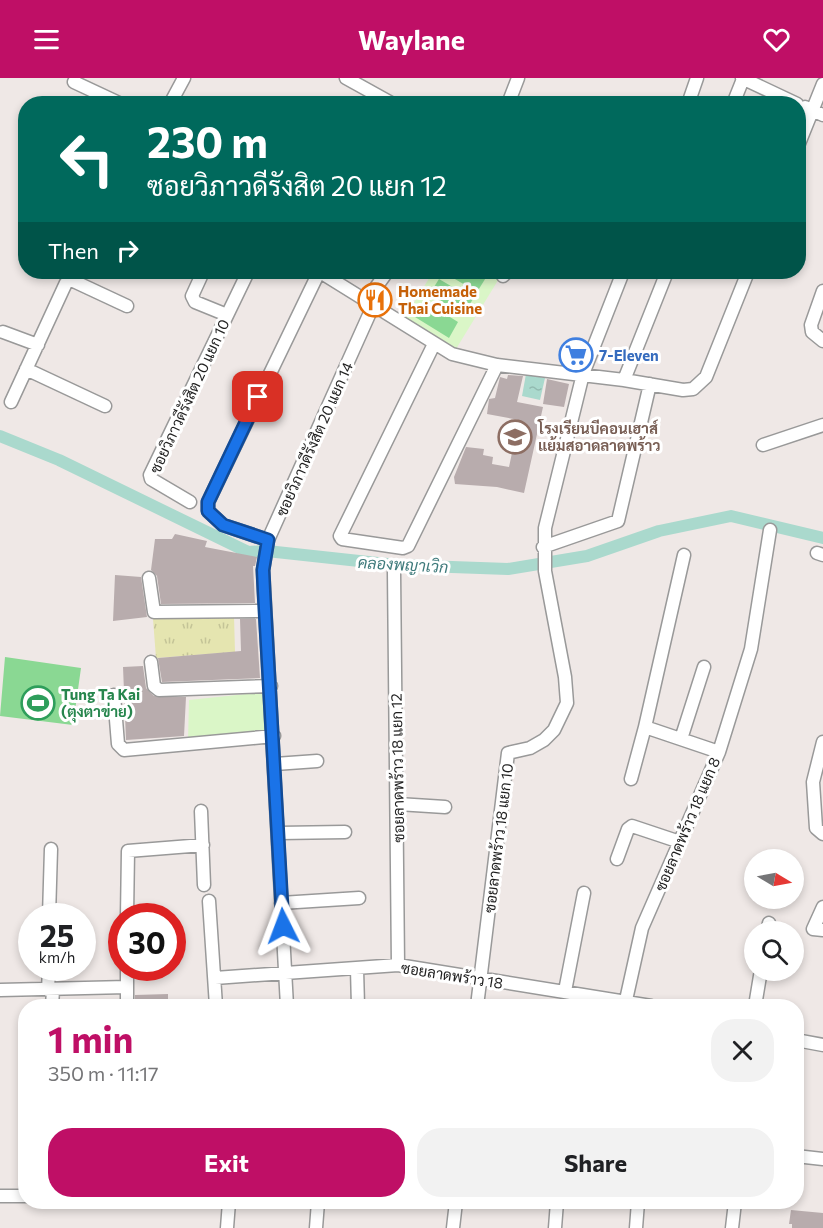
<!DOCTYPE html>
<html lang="en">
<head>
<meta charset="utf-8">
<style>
  :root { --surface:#fff; --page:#f2f2f2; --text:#202124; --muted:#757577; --accent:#bf0f66 }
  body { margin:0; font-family:Commissioner,Sarabun,sans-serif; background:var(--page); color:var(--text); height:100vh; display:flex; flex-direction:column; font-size:22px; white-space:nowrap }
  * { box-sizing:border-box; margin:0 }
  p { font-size:20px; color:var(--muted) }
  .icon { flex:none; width:33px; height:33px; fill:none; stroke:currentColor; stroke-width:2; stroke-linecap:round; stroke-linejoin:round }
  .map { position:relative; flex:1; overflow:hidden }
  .drawer { position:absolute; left:18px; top:921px; width:786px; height:210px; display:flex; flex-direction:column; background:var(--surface); border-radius:24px; box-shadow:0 3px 9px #0003 }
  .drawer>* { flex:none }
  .hud { position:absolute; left:18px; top:18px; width:788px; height:183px; border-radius:24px; box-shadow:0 3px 9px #0003; background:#00695c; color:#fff; overflow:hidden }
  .needle { width:39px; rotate:100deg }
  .fabs { position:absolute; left:744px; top:771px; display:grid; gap:12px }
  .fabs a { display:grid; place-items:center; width:60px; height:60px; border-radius:50%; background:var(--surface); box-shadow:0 3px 9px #0003; font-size:30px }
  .speed { position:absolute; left:18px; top:825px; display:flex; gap:12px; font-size:30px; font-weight:700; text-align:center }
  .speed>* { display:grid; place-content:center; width:78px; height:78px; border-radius:50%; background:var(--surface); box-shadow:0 3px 9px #0003; line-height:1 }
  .speed small { font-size:15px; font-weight:400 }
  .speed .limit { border:9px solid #d22; background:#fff; color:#111 }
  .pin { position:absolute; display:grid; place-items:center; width:51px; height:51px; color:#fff; margin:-26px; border-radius:12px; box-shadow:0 3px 9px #0006 }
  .me { position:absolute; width:66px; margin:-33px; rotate:357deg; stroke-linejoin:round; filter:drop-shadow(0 0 4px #0008) }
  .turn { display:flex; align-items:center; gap:21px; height:126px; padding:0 30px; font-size:27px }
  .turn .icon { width:78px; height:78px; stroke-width:2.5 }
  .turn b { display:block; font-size:42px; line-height:51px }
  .then { display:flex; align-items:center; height:57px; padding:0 30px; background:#0003; gap:12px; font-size:22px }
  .round { display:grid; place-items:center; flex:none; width:63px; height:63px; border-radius:24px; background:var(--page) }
  .overview { display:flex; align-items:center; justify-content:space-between; height:102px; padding:0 30px }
  h1 { font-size:36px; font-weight:700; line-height:45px; color:var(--accent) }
  .button { display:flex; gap:12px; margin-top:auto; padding:12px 30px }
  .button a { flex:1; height:69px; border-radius:24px; background:var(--accent); color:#fff; font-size:24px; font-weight:700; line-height:69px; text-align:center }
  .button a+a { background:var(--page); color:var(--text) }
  header { display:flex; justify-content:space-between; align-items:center; height:78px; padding:0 30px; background:var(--accent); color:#fff; font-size:27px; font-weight:700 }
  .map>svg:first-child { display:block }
  .grass { fill:url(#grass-tufts) }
  .park { fill:#daf6c7 }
  .pitch { fill:#8ad893 }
  .water { fill:url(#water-ripples) }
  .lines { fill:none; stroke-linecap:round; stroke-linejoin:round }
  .canal { stroke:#aad9cd; stroke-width:12 }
  .building { fill:#b8acad }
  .minor-casing { stroke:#999; stroke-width:15 }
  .minor { stroke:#fff; stroke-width:12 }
  .route-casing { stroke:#114b97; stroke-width:15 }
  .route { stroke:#1a73e8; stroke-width:10 }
  .labels { text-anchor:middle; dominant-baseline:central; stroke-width:6; stroke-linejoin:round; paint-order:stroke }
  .food-label { font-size:15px; font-weight:bold; fill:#c56008; stroke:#fff; text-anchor:start }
  .shop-label { font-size:15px; font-weight:bold; fill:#366cbe; stroke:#fff; text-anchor:start }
  .street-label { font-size:15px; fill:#1f1f1f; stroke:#fff }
  .education-label { font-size:15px; font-weight:bold; fill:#785e54; stroke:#fff; text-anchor:start }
  .leisure-label { font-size:15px; font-weight:bold; fill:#27864d; stroke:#fff; text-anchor:start }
  .water-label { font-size:16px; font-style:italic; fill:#3e7a7b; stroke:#fff }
</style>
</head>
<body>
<header><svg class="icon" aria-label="menu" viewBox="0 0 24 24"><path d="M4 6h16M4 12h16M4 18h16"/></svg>Waylane<svg class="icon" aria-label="heart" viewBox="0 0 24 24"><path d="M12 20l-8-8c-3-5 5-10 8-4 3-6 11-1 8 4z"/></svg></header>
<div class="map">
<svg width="823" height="1150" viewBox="0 0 823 1150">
  <defs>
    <pattern id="grass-tufts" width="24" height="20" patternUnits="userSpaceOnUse" patternTransform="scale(1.5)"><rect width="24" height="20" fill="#e5e5b0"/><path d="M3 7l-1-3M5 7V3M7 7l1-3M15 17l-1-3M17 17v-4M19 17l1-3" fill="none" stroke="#c4c497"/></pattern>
    <pattern id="water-ripples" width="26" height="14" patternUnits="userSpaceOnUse" patternTransform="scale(1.5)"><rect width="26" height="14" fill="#aad9cd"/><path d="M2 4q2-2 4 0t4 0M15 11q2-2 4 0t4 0" fill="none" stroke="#92bab0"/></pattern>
  </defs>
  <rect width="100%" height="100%" fill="#efe8e6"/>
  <!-- grass -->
  <path class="grass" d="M234,538L235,574L156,580L153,541Z"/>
  <!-- park -->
  <path class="park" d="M433,194H491L500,199L456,271L405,239Z
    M266,614L270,655L188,664L189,622Z"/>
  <!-- pitch -->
  <path class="pitch" d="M443,194H479L487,198L477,214Z
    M439,201L473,221L463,237L429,217Z
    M424,223L458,244L449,260L415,239Z
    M5,579L81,590L73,647L0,638Z"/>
  <!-- water -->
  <path class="water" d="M526,296L545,300L540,322L522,318Z"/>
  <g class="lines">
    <!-- canal -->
    <path class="canal" d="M0,358L59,382L248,474L267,473L396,487L508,491L587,478L659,453L731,438L823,460"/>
  </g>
  <!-- building -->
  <path class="building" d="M575,265L585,269L577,288L567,285Z
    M508,297L523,298L517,324L543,329L524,415L497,409L455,406L454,399L466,369L484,371L483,377L493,379L492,386L509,389L519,342L487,336L489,321L495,320L500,299L507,301Z
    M547,301L569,306L564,329L543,326Z
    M175,456L207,463L205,469L257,479L255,488H253L255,525L161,526L157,498L151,492L155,461H172Z
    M115,497L141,499L147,539L113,543Z
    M240,541H256L260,600L162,604L158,580L241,573Z
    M143,588L146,610L154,618L186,619L184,658L126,662L123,589Z
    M168,916V928H135V917Z
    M791,1132L823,1135V1150H792V1146H789Z"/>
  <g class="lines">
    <!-- minor casing -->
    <g class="minor-casing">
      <path id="minor" d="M346,0L393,26
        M742,0L797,26
        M74,4L121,26
        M170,26L184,0
        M508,26L518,0
        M688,26L697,0
        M733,26L743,1
        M805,29L823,37
        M798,68L823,6
        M203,194L192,218L195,224L227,237
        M320,194L452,276L497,287L624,302L683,312L693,311L706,299L748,194
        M503,198L507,194
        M67,200L127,228
        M823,213L811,247L812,254L823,263
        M366,223L387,194
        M3,254L38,267
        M434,266L340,458L342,461L403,470L408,468L497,287
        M26,291L105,328
        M624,302L667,194
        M11,324L71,194
        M763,367L823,347
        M190,424L151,401L150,397L248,194
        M268,462L223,447L208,433V424L319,194
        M543,469L618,443L650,306
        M817,475L823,477
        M394,494L398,887
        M149,500L154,534L265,533
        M151,584L154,608L159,612L271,608
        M114,617L118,666L124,672L274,658
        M681,661L704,589
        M823,664L813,704L816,750L823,756
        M719,674L751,571L770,452
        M275,686L317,683
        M631,701L645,649
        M398,726L445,729
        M201,733L204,807
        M279,755L345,754
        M617,781L628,751L632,748L680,764
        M209,823L216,928
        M281,825L359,820
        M823,829L813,851L823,852
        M49,838L51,771
        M127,838L128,773L203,767
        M767,854L769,845
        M357,891L358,928
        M215,900L398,887L651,928
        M0,912L127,909V890
        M48,912L49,890
        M565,913L584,815
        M626,922L642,850L719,674L645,649L684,477
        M52,928L53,912
        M127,928V909
        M287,928L263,492L268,462L373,228
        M477,928L508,675L530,670L544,662L554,652L567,625L565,599L545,493V450L583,296L623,194
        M755,928L761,892
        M796,962L823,967
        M796,1078L823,1081
        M0,1118H26
        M227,1150L229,1124
        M316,1150L318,1124
        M453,1150L456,1124
        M555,1150L557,1124
        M636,1150L638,1124
        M732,1150L735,1124"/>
    </g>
    <!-- minor -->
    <use href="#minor" class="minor"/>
  </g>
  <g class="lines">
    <!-- route casing -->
    <g class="route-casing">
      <path id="route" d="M258,319L208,424V433L223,447L268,462L263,492L264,513L283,848"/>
    </g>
    <!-- route -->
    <use href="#route" class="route"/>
  </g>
  <!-- icons -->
  <defs>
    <g id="restaurant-ring" transform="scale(1.725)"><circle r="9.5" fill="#fff" stroke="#e8710a" stroke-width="1.5"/><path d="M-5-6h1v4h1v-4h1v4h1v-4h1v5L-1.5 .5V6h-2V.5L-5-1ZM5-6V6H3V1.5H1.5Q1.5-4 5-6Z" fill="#e8710a"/></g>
    <g id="supermarket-ring" transform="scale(1.725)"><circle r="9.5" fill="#fff" stroke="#3f7fe0" stroke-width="1.5"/><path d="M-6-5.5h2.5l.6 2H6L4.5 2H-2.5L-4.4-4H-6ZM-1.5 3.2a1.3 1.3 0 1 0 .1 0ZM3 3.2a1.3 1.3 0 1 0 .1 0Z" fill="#3f7fe0"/></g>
    <g id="school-ring" transform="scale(1.725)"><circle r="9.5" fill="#fff" stroke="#8d6e63" stroke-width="1.5"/><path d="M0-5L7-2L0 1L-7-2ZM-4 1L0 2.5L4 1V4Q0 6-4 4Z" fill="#8d6e63"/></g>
    <g id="stadium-ring" transform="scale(1.725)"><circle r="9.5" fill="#fff" stroke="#2e9e5b" stroke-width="1.5"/><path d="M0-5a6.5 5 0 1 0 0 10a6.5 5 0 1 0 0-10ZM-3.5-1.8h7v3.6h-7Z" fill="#2e9e5b"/></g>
  </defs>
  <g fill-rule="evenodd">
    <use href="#restaurant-ring" x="375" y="222"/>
    <use href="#supermarket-ring" x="576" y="277"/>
    <use href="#school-ring" x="515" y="359"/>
    <use href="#stadium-ring" x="38" y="625"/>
  </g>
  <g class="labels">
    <!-- food labels -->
    <g class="food-label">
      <text x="398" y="213">Homemade<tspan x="398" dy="17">Thai Cuisine</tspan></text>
    </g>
    <!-- shop labels -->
    <g class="shop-label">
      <text x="599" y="277">7-Eleven</text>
    </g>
    <!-- street labels -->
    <g class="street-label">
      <text transform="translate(189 318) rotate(-65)">ซอยวิภาวดีรังสิต 20 แยก 10</text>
      <text transform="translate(314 361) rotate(-66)">ซอยวิภาวดีรังสิต 20 แยก 14</text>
      <text transform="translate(397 690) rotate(-91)">ซอยลาดพร้าว 18 แยก 12</text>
      <text transform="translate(687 746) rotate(-67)">ซอยลาดพร้าว 18 แยก 8</text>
      <text transform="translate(498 760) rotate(-83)">ซอยลาดพร้าว 18 แยก 10</text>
      <text transform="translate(452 897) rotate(9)">ซอยลาดพร้าว 18</text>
    </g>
    <!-- education labels -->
    <g class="education-label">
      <text x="538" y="350">โรงเรียนบีคอนเฮาส์<tspan x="538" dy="17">แย้มสอาดลาดพร้าว</tspan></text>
    </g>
    <!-- leisure labels -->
    <g class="leisure-label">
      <text x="61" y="616">Tung Ta Kai<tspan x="61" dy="17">(ตุงตาข่าย)</tspan></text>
    </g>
    <!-- water labels -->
    <g class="water-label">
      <text transform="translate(403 486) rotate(3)">คลองพญาเวิก</text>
    </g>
  </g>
</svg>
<div class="fabs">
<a><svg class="needle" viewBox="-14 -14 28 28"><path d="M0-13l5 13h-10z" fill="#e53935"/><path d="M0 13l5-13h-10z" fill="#757577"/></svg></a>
<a><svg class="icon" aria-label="search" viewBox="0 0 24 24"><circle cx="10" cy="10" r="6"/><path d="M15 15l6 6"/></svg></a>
</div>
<div class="speed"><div>25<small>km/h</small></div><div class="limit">30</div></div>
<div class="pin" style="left:258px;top:319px;background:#d93025"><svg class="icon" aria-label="arrive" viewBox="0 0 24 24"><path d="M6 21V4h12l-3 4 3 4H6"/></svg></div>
<svg class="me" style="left:283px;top:848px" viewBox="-20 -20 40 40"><path d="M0-17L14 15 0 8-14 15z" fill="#1a73e8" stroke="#fff" stroke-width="4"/></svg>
<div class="hud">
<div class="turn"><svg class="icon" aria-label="left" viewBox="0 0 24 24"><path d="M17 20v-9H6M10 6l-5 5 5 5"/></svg><div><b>230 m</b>ซอยวิภาวดีรังสิต 20 แยก 12</div></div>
<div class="then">Then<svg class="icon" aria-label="right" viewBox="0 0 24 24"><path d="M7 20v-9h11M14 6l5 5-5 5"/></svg></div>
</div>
<section class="drawer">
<div class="overview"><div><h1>1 min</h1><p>350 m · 11:17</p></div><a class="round"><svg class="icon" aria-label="close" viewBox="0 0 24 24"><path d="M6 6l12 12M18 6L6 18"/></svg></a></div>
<div class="button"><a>Exit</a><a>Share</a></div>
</section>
</div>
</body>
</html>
